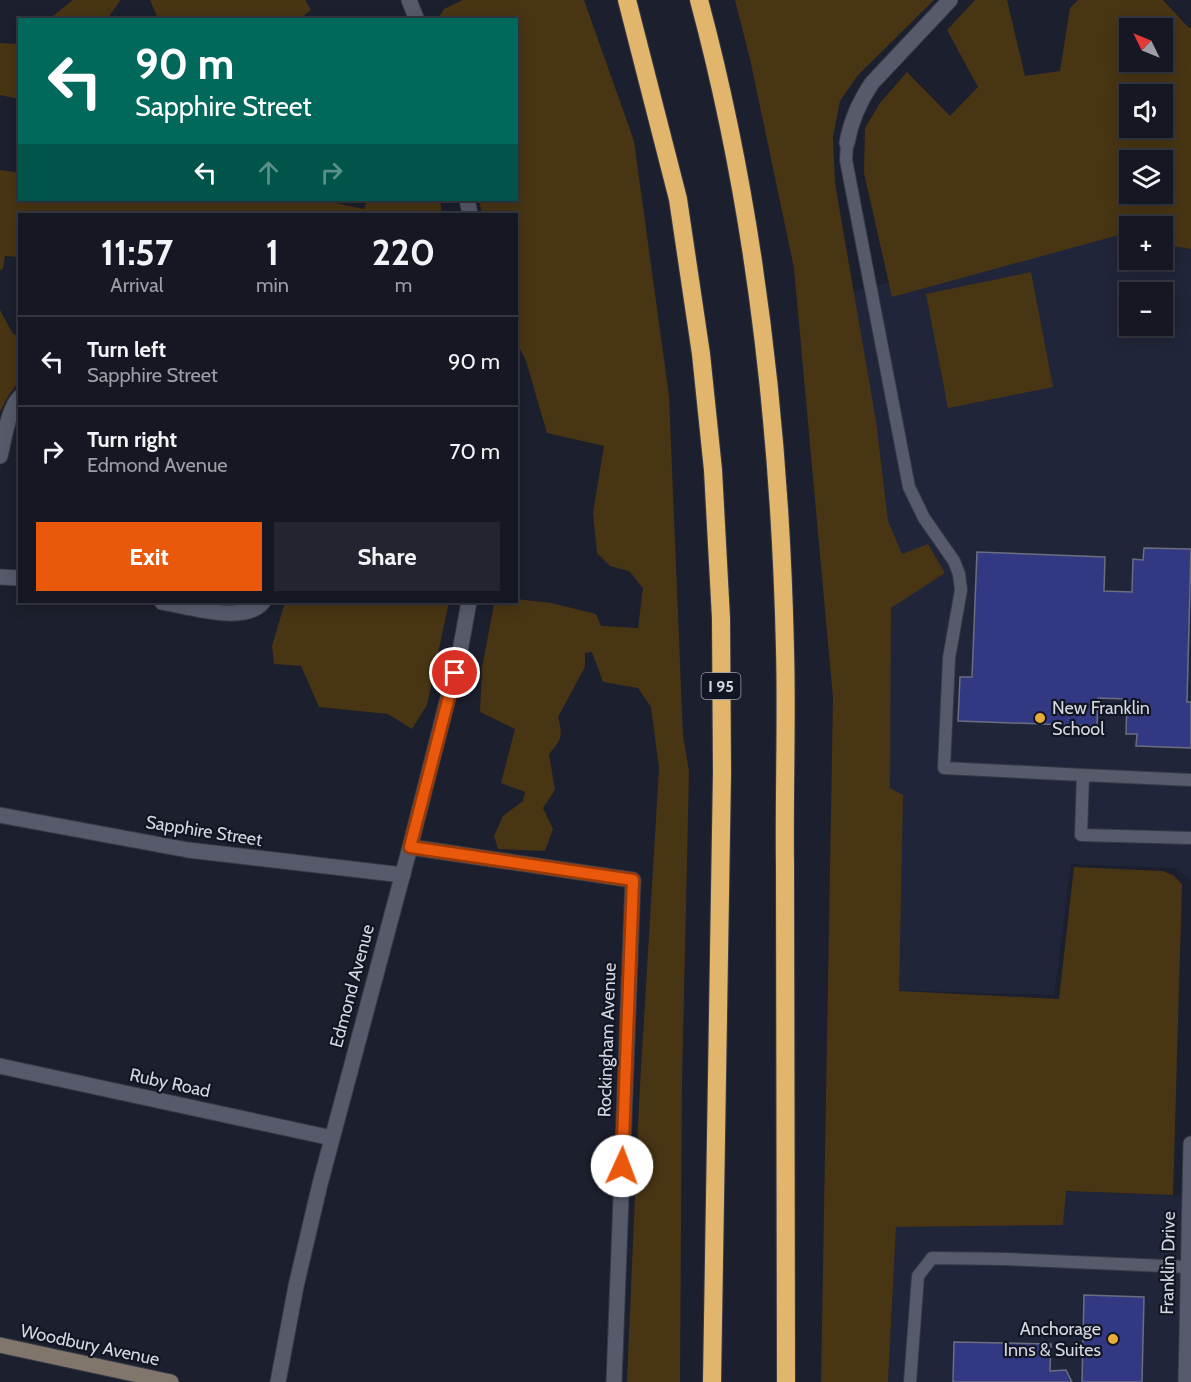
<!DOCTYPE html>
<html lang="en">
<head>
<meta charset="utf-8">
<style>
  :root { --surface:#151722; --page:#22242f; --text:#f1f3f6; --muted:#9d9fa5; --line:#343640; --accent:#ea580c }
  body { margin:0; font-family:Cabin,sans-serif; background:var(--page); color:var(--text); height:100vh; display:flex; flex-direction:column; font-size:22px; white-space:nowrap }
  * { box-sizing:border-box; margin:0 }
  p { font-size:20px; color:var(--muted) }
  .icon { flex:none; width:33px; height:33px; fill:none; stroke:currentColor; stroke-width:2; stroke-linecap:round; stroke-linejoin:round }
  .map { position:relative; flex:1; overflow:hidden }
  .details { position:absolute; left:18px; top:213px; width:500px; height:390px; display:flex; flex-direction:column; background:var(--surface); border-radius:0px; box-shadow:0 3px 15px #0003,0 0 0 2px var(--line) }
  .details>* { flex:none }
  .hud { position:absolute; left:18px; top:18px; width:500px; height:183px; border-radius:0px; box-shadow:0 3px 15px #0003,0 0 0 2px var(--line); background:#00695c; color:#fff; overflow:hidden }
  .needle { width:39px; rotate:313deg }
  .fabs { position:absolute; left:1119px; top:18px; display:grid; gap:12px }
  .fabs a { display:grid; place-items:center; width:54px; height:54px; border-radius:0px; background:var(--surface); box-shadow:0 3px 15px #0003,0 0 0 2px var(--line); font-size:30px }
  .pin { position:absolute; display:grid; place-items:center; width:51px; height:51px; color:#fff; margin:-26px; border:3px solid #fff; border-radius:50%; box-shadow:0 2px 6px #0007 }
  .me { position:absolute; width:66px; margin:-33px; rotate:2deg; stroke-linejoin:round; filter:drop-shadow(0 0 4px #0008) }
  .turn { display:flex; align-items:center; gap:21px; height:126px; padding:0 18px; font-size:27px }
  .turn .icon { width:78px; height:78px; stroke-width:2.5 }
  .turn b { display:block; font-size:42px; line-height:51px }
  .lanes { display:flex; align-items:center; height:57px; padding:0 18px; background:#0003; justify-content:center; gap:30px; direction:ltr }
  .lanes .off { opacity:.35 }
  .eta { display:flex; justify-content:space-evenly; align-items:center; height:102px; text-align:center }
  .eta b { font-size:36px; font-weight:700; line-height:42px }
  .cta { display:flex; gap:12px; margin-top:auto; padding:12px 18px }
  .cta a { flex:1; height:69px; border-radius:0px; background:var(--accent); color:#fff; font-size:24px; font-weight:700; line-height:69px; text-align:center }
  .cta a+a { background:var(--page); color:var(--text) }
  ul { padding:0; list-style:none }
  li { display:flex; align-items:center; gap:18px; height:90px; padding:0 18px; border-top:2px solid var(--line) }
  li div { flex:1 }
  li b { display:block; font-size:22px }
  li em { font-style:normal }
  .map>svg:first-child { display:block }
  .built { fill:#212539; fill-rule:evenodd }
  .green { fill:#483514; fill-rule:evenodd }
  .building { fill:#323982; stroke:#6a6e7f; stroke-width:1.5 }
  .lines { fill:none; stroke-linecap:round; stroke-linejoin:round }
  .lane-casing { stroke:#373a46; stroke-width:14 }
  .street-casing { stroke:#373a46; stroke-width:17 }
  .secondary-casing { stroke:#373a46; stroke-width:17 }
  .highway-casing { stroke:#373a46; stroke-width:20 }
  .lane { stroke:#565a6b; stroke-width:12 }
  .street { stroke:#565a6b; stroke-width:15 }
  .secondary { stroke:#80766b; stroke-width:15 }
  .highway { stroke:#e1b66c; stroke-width:18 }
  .route-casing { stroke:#983908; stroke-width:15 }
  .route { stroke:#ea580c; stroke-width:10 }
  .poi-dot { fill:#e7ac37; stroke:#121523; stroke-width:2 }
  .labels { text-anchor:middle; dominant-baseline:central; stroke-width:4.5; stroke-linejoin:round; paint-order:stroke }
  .shield { fill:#121523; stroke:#9a9da7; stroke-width:1.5 }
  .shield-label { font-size:16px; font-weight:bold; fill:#d4d7e0 }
  .poi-label { font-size:18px; fill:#d4d7e0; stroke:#121523; text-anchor:start }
  .street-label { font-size:18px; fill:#d4d7e0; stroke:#121523 }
</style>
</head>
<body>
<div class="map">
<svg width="1191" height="1382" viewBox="0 0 1191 1382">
  <rect width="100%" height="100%" fill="#1c1f2d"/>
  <!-- built -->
  <path class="built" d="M1112,228L1129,231L1130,260H1162L1163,236L1191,241V880L1175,868L1071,864L1054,995L888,990L826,298ZM1130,292H1162V326H1130Z
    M1065,1191L1191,1196V1382H888L896,1227L1063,1225Z"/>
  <!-- green -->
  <path class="green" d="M73,0H119L120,1L107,19H49Z
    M150,0H305L311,10L299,19H158Z
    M463,0H584L634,141L669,396L683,736L689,771L682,1082L680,1382H627L639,1103L659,768L651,707L638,688L603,682L592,652L585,653V667L558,717C563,737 562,739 549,754L555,790L543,808L553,829L545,851L498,849L494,836L503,816L523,801L525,792L501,783L515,729L480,712L482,668L494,604L503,602H516V599L551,603L596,614L601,626L638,628L643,588L629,571L610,566L597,553L593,513L604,446L547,433L526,361L516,341V214H482L479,200H516V20L438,19L444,9Z
    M735,0H934L858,75L840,101L833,137L835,183L876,421L888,521L902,554L928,544L945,573L891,608L890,788L903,795L899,991L1059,999L1074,867L1162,871L1173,875L1182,884L1173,1195L1066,1191L1063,1225L896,1227L888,1382H821L833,698L794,268L750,59Z
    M975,0H1007L1025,76L1060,71L1070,8L1078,0H1163L1189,28L1191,27V249L1163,244L1162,226H1130L1129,237L1119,235L892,297L864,173L865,128L880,103L907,72L950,116L978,87L947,30ZM1162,28V62H1130V28ZM1162,94V128H1130V94ZM1162,160V194H1130V160Z
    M0,43L19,44V99L0,95Z
    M0,170L15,172L19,177L20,200L70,203L71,200H321L364,209L367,200H440L442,214H20L19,257L5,256L3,269L0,270Z
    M1031,272L1053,387L948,408L926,294Z
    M0,310L13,334L20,336L19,381L7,398L0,412Z
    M285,602H449L427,705L412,729L388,714L319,707L301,666L274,664L272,646Z"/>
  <!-- building -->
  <path class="building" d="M1144,548L1191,549L1187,702H1191V748L1136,746L1137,734H1126L1127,699L1098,698L1097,726L958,721L960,677H972L977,552L1105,557L1104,591L1132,592L1133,559L1143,560Z
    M1084,1295L1144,1297L1142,1382H1082Z
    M954,1342L1051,1344L1050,1371L1066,1370L1072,1382H953Z"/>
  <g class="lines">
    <!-- lane casing -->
    <g class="lane-casing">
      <path id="lane" d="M847,143L846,160L909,487L924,518L954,561L959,574L961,590L949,658L944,768L1083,775
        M1191,780L1083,775L1081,835L1191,838
        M910,1382L918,1276L932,1258L1005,1259L1188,1267"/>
    </g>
    <!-- street casing -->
    <g class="street-casing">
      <path id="street" d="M409,0L417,20
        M847,143C851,120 859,102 872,83L950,0
        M467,200L470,214
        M0,456C4,441 8,408 20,397
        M0,577L20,578
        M162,602C187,606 245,625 263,602
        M0,815L188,850L403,875
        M410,847L633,880L614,1382
        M0,1066L332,1138
        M278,1382L296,1286L320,1184L410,847L460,651L469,602
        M1186,1382L1191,1144"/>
    </g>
    <!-- secondary casing -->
    <g class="secondary-casing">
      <path id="secondary" d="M0,1345L171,1382"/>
    </g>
    <!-- highway casing -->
    <g class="highway-casing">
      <path id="highway" d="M627,0L678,199L701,354L713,470L721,618L722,772L712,1382
        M699,0C756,212 780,430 785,649C787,721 784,793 785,865C785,1038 786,1210 786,1382"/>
    </g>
    <!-- lane -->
    <use href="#lane" class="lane"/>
    <!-- street -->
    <use href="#street" class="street"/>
    <!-- secondary -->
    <use href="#secondary" class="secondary"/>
    <!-- highway -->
    <use href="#highway" class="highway"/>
  </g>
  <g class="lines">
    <!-- route casing -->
    <g class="route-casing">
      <path id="route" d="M455,673L410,847L633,880L622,1166"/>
    </g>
    <!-- route -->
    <use href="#route" class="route"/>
  </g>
  <!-- markers -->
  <g class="poi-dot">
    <circle cx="1040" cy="718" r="6"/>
    <circle cx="1113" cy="1339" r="6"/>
  </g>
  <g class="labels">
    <!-- shield labels -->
    <rect class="shield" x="701.5" y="673" width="39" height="26" rx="4.5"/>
    <g class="shield-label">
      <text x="721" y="686">I 95</text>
    </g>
    <!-- poi labels -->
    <g class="poi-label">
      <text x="1052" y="708">New Franklin<tspan x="1052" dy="21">School</tspan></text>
      <text x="1101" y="1329" text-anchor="end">Anchorage<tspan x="1101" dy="21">Inns &amp; Suites</tspan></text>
    </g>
    <!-- street labels -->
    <g class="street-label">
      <text transform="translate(204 831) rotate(9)">Sapphire Street</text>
      <text transform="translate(352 986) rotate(-75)">Edmond Avenue</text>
      <text transform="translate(607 1040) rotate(-88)">Rockingham Avenue</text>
      <text transform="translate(170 1083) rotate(12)">Ruby Road</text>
      <text transform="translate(1168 1263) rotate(-89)">Franklin Drive</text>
      <text transform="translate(90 1345) rotate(12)">Woodbury Avenue</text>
    </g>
  </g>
</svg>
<div class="fabs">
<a><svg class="needle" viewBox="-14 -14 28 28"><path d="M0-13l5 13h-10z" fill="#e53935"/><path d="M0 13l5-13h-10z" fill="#9d9fa5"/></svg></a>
<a><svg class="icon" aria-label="sound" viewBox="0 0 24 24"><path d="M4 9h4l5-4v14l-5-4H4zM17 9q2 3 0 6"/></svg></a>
<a><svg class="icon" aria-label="layers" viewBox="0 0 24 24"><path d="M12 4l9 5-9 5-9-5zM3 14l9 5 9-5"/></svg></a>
<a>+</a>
<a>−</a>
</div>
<div class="pin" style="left:455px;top:673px;background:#d93025"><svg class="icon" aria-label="arrive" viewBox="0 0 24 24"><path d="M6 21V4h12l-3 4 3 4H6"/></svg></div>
<svg class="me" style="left:622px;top:1166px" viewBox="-20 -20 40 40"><circle r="19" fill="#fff"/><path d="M0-13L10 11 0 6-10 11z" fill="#ea580c"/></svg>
<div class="hud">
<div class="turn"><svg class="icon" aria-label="left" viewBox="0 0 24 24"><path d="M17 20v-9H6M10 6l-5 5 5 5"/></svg><div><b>90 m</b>Sapphire Street</div></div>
<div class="lanes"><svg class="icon" aria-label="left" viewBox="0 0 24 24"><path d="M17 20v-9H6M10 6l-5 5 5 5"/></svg><svg class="icon off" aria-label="ahead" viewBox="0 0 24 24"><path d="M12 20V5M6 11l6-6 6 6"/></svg><svg class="icon off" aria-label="right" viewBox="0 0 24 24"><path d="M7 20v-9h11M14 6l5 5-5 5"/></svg></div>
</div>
<section class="details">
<div class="eta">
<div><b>11:57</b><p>Arrival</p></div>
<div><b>1</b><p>min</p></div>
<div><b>220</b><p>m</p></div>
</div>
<ul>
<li><svg class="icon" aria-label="left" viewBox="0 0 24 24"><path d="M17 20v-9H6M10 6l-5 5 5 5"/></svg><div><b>Turn left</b><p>Sapphire Street</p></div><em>90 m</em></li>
<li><svg class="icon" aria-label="right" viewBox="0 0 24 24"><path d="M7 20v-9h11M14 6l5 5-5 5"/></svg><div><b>Turn right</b><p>Edmond Avenue</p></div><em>70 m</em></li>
</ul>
<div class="cta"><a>Exit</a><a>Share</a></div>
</section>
</div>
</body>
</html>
